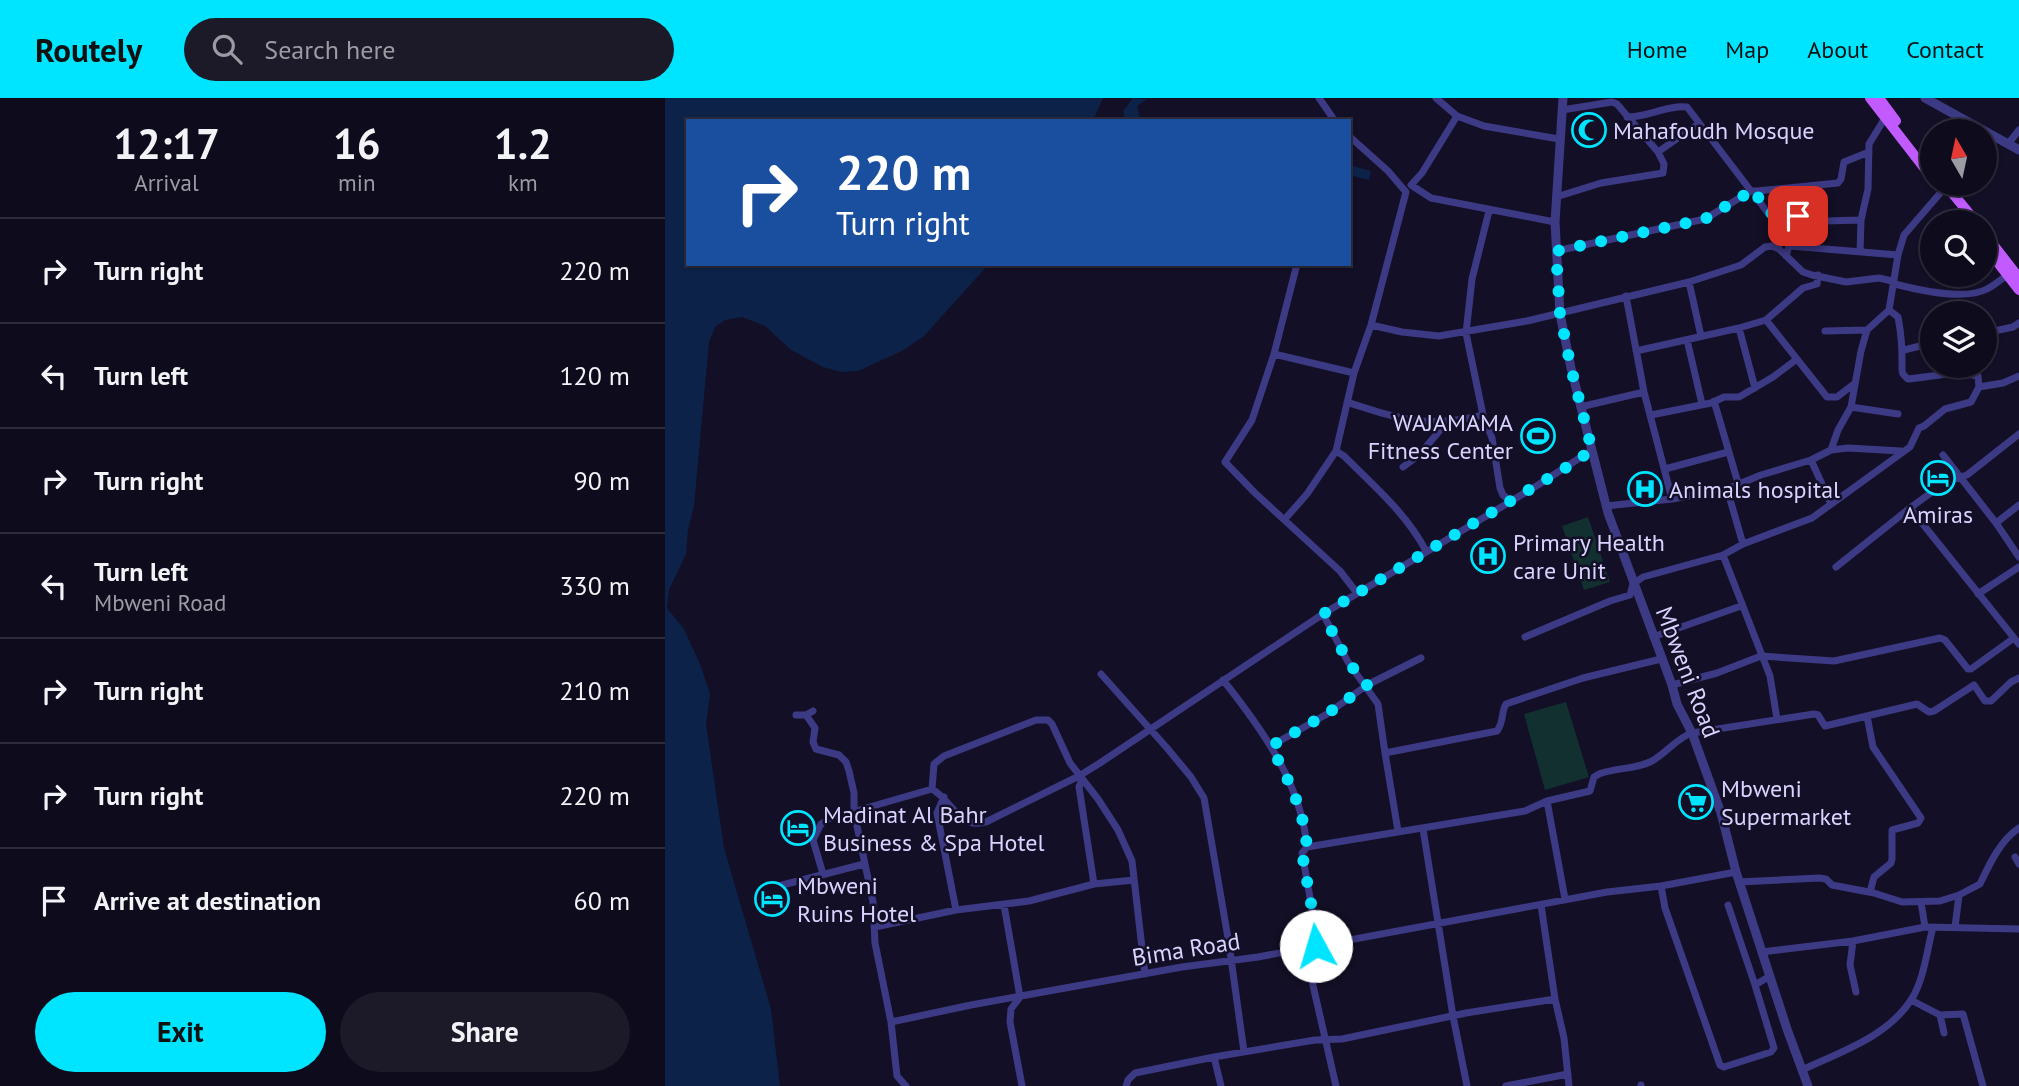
<!DOCTYPE html>
<html lang="en">
<head>
<meta charset="utf-8">
<style>
  :root { --surface:#0e0b1c; --page:#1c1929; --text:#f1f3f6; --muted:#9b9ba3; --line:#2e2b3b; --accent:#00e5ff }
  body { margin:0; font-family:"PT Sans",sans-serif; background:var(--page); color:var(--text); height:100vh; display:flex; flex-direction:column; font-size:26px; white-space:nowrap }
  * { box-sizing:border-box; margin:0 }
  p { font-size:23px; color:var(--muted) }
  .icon { flex:none; width:38px; height:38px; fill:none; stroke:currentColor; stroke-width:2; stroke-linecap:round; stroke-linejoin:round }
  .map { position:relative; flex:1; overflow:hidden }
  .side { display:flex; flex-direction:column; background:var(--surface); width:665px }
  .side>* { flex:none }
  .top-card { position:absolute; left:21px; top:21px; width:665px; height:147px; border-radius:0px; box-shadow:0 2px 5px #0004,0 0 0 2px var(--line); background:#1a4fa0; color:#fff; overflow:hidden }
  .needle { width:46px; rotate:351deg }
  .buttons { position:absolute; left:1255px; top:21px; display:grid; gap:14px }
  .buttons a { display:grid; place-items:center; width:77px; height:77px; border-radius:50%; background:var(--surface); box-shadow:0 2px 5px #0004,0 0 0 2px var(--line); font-size:35px }
  .pin { position:absolute; display:grid; place-items:center; width:60px; height:60px; color:#fff; margin:-30px; border-radius:14px; box-shadow:0 4px 10px #0006 }
  .me { position:absolute; width:77px; margin:-38px; rotate:354deg; stroke-linejoin:round; filter:drop-shadow(0 0 5px #0008) }
  .turn { display:flex; align-items:center; gap:24px; height:147px; padding:0 35px; font-size:32px }
  .turn .icon { width:91px; height:91px; stroke-width:2.5 }
  .turn b { display:block; font-size:49px; line-height:60px }
  .eta { display:flex; justify-content:space-evenly; align-items:center; height:119px; text-align:center }
  .eta b { font-size:42px; font-weight:700; line-height:49px }
  .primary-button { display:flex; gap:14px; margin-top:auto; padding:14px 35px }
  .primary-button a { flex:1; height:80px; border-radius:42px; background:var(--accent); color:#111; font-size:28px; font-weight:700; line-height:80px; text-align:center }
  .primary-button a+a { background:var(--page); color:var(--text) }
  ul { padding:0; list-style:none }
  li { display:flex; align-items:center; gap:21px; height:105px; padding:0 35px; border-top:2px solid var(--line) }
  li div { flex:1 }
  li b { display:block; font-size:26px }
  li em { font-style:normal }
  header { display:flex; align-items:center; gap:42px; box-sizing:border-box; height:98px; padding:0 35px; background:var(--accent); color:#111 }
  header strong { font-size:33px }
  nav { display:flex; gap:38px; margin-inline-start:auto; font-size:24px }
  .search { width:490px; height:63px; background:var(--page); display:flex; align-items:center; gap:18px; box-sizing:border-box; padding:0 24px; border-radius:38px; color:var(--muted); font-size:26px }
  main { display:flex; flex:1; min-height:0 }
  .map>svg:first-child { display:block }
  .green { fill:#12302f }
  .water { fill:#0c2248 }
  .lines { fill:none; stroke-linecap:round; stroke-linejoin:round }
  .minor { stroke:#3d3a85; stroke-width:7 }
  .tertiary { stroke:#3d3a85; stroke-width:9 }
  .primary { stroke:#c25bff; stroke-width:10 }
  .route { stroke:#00e5ff; stroke-width:12; stroke-dasharray:0 21.6 }
  .labels { text-anchor:middle; dominant-baseline:central; stroke-width:5; stroke-linejoin:round; paint-order:stroke }
  .poi-label { font-size:24px; fill:#d9d4ff; stroke:#130f26; text-anchor:start }
  .street-label { font-size:24px; fill:#d9d4ff; stroke:#130f26 }
</style>
</head>
<body>
<header>
<strong>Routely</strong>
<div class="search"><svg class="icon" aria-label="search" viewBox="0 0 24 24"><circle cx="10" cy="10" r="6"/><path d="M15 15l6 6"/></svg>Search here</div>
<nav><a>Home</a><a>Map</a><a>About</a><a>Contact</a></nav>
</header>
<main>
<section class="side">
<div class="eta">
<div><b>12:17</b><p>Arrival</p></div>
<div><b>16</b><p>min</p></div>
<div><b>1.2</b><p>km</p></div>
</div>
<ul>
<li><svg class="icon" aria-label="right" viewBox="0 0 24 24"><path d="M7 20v-9h11M14 6l5 5-5 5"/></svg><div><b>Turn right</b></div><em>220 m</em></li>
<li><svg class="icon" aria-label="left" viewBox="0 0 24 24"><path d="M17 20v-9H6M10 6l-5 5 5 5"/></svg><div><b>Turn left</b></div><em>120 m</em></li>
<li><svg class="icon" aria-label="right" viewBox="0 0 24 24"><path d="M7 20v-9h11M14 6l5 5-5 5"/></svg><div><b>Turn right</b></div><em>90 m</em></li>
<li><svg class="icon" aria-label="left" viewBox="0 0 24 24"><path d="M17 20v-9H6M10 6l-5 5 5 5"/></svg><div><b>Turn left</b><p>Mbweni Road</p></div><em>330 m</em></li>
<li><svg class="icon" aria-label="right" viewBox="0 0 24 24"><path d="M7 20v-9h11M14 6l5 5-5 5"/></svg><div><b>Turn right</b></div><em>210 m</em></li>
<li><svg class="icon" aria-label="right" viewBox="0 0 24 24"><path d="M7 20v-9h11M14 6l5 5-5 5"/></svg><div><b>Turn right</b></div><em>220 m</em></li>
<li><svg class="icon" aria-label="arrive" viewBox="0 0 24 24"><path d="M6 21V4h12l-3 4 3 4H6"/></svg><div><b>Arrive at destination</b></div><em>60 m</em></li>
</ul>
<div class="primary-button"><a>Exit</a><a>Share</a></div>
</section>
<div class="map">
<svg width="1354" height="988" viewBox="0 0 1354 988">
  <rect width="100%" height="100%" fill="#130f26"/>
  <!-- green -->
  <path class="green" d="M923,419L945,484L919,492L897,428Z
    M901,604L924,679L880,692L859,616Z"/>
  <!-- water -->
  <path class="water" d="M0,0H438L428,23H23V166H324L259,238L237,253L193,273L176,274L158,269L126,252L100,228L77,219L60,222L50,229L44,244L29,408L23,432L21,456L4,492L2,510L19,531L35,566L45,596L41,626L59,750L106,911L115,988H0Z
    M468,0L482,1L472,8L475,21L454,23L460,21L458,13Z
    M684,67L706,73L704,82L684,77Z"/>
  <g class="lines">
    <!-- minor -->
    <path class="minor" d="M654,0L670,23
      M771,0L792,18L819,28L894,41
      M897,12L947,4L952,6L993,54L1033,26
      M792,18L757,75L746,87L766,100L890,124
      M962,19C983,19 1002,7 1022,9L1086,93
      M1343,46L1354,32
      M1092,93L1173,85L1176,81L1179,64L1204,54
      M891,99L936,85L998,75L999,66L993,54
      M824,113L807,181L801,235L818,317L827,340L835,390L838,397L845,403
      M891,153L1040,121L1086,93H1092L1094,103L1103,115L1160,123L1196,122L1203,91L1204,46L1220,20
      M1195,154L1196,122
      M1121,158L1124,148L1233,157
      M632,166L609,256L587,322L560,364L590,395L675,473L692,495
      M1024,184L1036,238
      M961,198L979,294L1007,401
      M1101,222L1162,299H1172L1189,286
      M706,227L737,234L774,238L862,223L1024,184L1076,167L1100,149L1107,148L1114,151L1138,174L1147,177L1181,184L1214,180L1227,183L1230,186C1253,192 1299,203 1322,191C1330,187 1338,180 1345,175
      M1074,230L1090,290
      M1160,233L1202,232
      M1320,235L1348,229L1354,225
      M1022,242L1037,306
      M1239,252L1255,248L1267,241
      M971,253L1074,230L1101,222L1138,190L1152,186L1153,177
      M609,256L689,275
      M1314,289L1338,285L1354,278
      M1049,303L1073,385
      M682,304C734,321 764,331 818,317
      M915,309L979,294
      M1186,309L1233,316
      M986,317L1046,305L1059,299H1074L1108,279L1132,261
      M1166,352L1183,350L1236,353
      M671,353L679,358C708,387 742,416 761,453
      M1278,357L1331,425L1354,459
      M1146,362L1166,406
      M738,369L754,357L782,324
      M1000,371L1063,354
      M1062,391L1078,446
      M941,408L1007,401L1062,391L1096,377L1146,362L1166,352L1173,332L1186,309L1196,253L1202,232L1224,212L1233,157L1239,137L1277,93
      M1245,410L1354,546
      M620,421L642,396L671,353L689,275L706,227L741,94L723,73L684,38
      M1331,425L1354,407
      M1058,457L1105,578L1112,621
      M1171,469L1245,410L1282,383L1302,377L1354,336
      M1313,496L1354,469
      M658,516L683,564L713,606L720,655L832,633C839,624 836,614 841,606L918,580L996,561
      M860,539L945,503L965,497L968,486L978,479L1058,457L1078,446L1147,420L1245,349L1254,330L1259,328L1280,311L1306,304L1314,289L1313,278C1290,272 1267,279 1243,281C1239,277 1237,277 1237,271C1237,253 1237,239 1233,219L1224,212
      M988,539L1076,508
      M436,576L502,650L526,679L539,700L564,846L579,954
      M558,582C597,631 636,685 642,749L637,755L651,833V848L645,863L647,883L671,988
      M1007,587L1052,575L1096,558L1169,563L1275,540L1280,542L1303,571H1306L1349,540
      M131,617H141L148,613
      M141,617L150,630L148,644L151,651L174,657L181,664L184,673L189,695V714L208,804L210,845L226,924L232,978L241,988
      M1202,618L1208,649L1256,720L1253,725L1227,732V761L1226,765L1209,779L1205,794
      M606,648L662,616L702,587L756,560
      M720,655L733,733
      M417,682L414,689L429,786
      M267,691L269,666L279,658L371,622H383L387,626L405,665L433,701L453,732L467,763L480,876
      M279,699L272,715L291,812
      M882,703L900,801
      M758,731L788,918L802,988
      M642,749L860,713L882,703L925,693L929,679L934,676C950,670 970,671 985,664C1000,657 1011,640 1027,635L1149,616L1153,617L1160,628L1252,606L1264,614L1269,613L1309,587L1320,603H1326L1346,584L1354,580
      M1350,759L1354,766
      M158,776L148,742L156,726L163,721L267,691C286,702 295,732 321,724L414,678L435,665L658,516L873,387L927,352
      M1074,784L1154,780L1161,781L1167,787L1209,795L1237,804L1275,803L1294,797L1315,786C1325,765 1335,743 1354,730
      M996,788L1000,810L1055,967L1059,969L1106,954L1109,950L1090,887L1105,878
      M98,792L199,766
      M1256,804L1260,829
      M339,807L355,899L346,911L345,924L357,988
      M876,807L890,901L899,940L904,988
      M1063,807L1090,887
      M210,829L291,812L364,803L429,786L469,782
      M1290,829L1294,797
      M1188,843L1185,867L1191,894
      M1097,854L1188,843L1260,829L1354,831
      M1246,902L1275,917L1298,916L1318,988
      M1275,917L1279,935
      M226,924L306,907L517,869L593,859L942,794L996,788L1071,774
      M1137,972C1175,954 1222,939 1246,902C1259,882 1262,852 1268,829
      M976,987V988
      M461,988L463,982L470,975L549,959
      M556,988L549,959L650,942L677,941L801,915L890,901
      M841,988L903,976"/>
    <!-- tertiary -->
    <path class="tertiary" d="M898,0L890,124L895,216L906,270L943,415L1007,587L1012,606L1027,635L1056,715L1071,774L1122,931L1143,988
      M1260,0L1354,52"/>
    <!-- primary -->
    <path class="primary" d="M1205,0L1267,80
      M1214,0L1231,23
      M1280,86L1311,124
      M1320,136L1354,180
      M1320,148L1354,192"/>
  </g>
  <g class="lines">
    <!-- route -->
    <path class="route" d="M651,848V833L637,755L642,749C638,708 624,684 606,648L662,616L702,587L683,564L658,516L902,369L927,352L906,270L895,216L891,153L1040,121L1086,93H1092L1094,103L1104,115L1133,118"/>
  </g>
  <!-- icons -->
  <defs>
    <g id="mosque-ring" transform="scale(1.75)"><circle r="9.5" fill="#130f26" stroke="#00e5ff" stroke-width="1.5"/><path d="M3.5-4.9A6 6 0 1 0 3.5 4.9A5 5 0 1 1 3.5-4.9Z" fill="#00e5ff"/></g>
    <g id="stadium-ring" transform="scale(1.75)"><circle r="9.5" fill="#130f26" stroke="#00e5ff" stroke-width="1.5"/><path d="M0-5a6.5 5 0 1 0 0 10a6.5 5 0 1 0 0-10ZM-3.5-1.8h7v3.6h-7Z" fill="#00e5ff"/></g>
    <g id="hotel-ring" transform="scale(1.75)"><circle r="9.5" fill="#130f26" stroke="#00e5ff" stroke-width="1.5"/><path d="M-6-4.5h1.5V1H6V5H4.5V3h-9V5H-6ZM-4 0a1.8 1.8 0 1 1 3.6 0ZM.5 0V-2.5h3Q6-2.5 6 0Z" fill="#00e5ff"/></g>
    <g id="hospital-ring" transform="scale(1.75)"><circle r="9.5" fill="#130f26" stroke="#00e5ff" stroke-width="1.5"/><path d="M-5-5h3v3.5h4V-5h3V5h-3V1.5h-4V5h-3Z" fill="#00e5ff"/></g>
    <g id="supermarket-ring" transform="scale(1.75)"><circle r="9.5" fill="#130f26" stroke="#00e5ff" stroke-width="1.5"/><path d="M-6-5.5h2.5l.6 2H6L4.5 2H-2.5L-4.4-4H-6ZM-1.5 3.2a1.3 1.3 0 1 0 .1 0ZM3 3.2a1.3 1.3 0 1 0 .1 0Z" fill="#00e5ff"/></g>
  </defs>
  <g fill-rule="evenodd">
    <use href="#mosque-ring" x="924" y="32"/>
    <use href="#stadium-ring" x="873" y="338"/>
    <use href="#hotel-ring" x="1273" y="380"/>
    <use href="#hospital-ring" x="980" y="391"/>
    <use href="#hospital-ring" x="823" y="458"/>
    <use href="#supermarket-ring" x="1031" y="704"/>
    <use href="#hotel-ring" x="133" y="730"/>
    <use href="#hotel-ring" x="107" y="801"/>
  </g>
  <g class="labels">
    <!-- poi labels -->
    <g class="poi-label">
      <text x="948" y="32">Mahafoudh Mosque</text>
      <text x="848" y="324" text-anchor="end">WAJAMAMA<tspan x="848" dy="28">Fitness Center</tspan></text>
      <text x="1004" y="391">Animals hospital</text>
      <text x="1273" y="416" text-anchor="middle">Amiras</text>
      <text x="848" y="444">Primary Health<tspan x="848" dy="28">care Unit</tspan></text>
      <text x="1056" y="690">Mbweni<tspan x="1056" dy="28">Supermarket</tspan></text>
      <text x="158" y="716">Madinat Al Bahr<tspan x="158" dy="28">Business &amp; Spa Hotel</tspan></text>
      <text x="132" y="787">Mbweni<tspan x="132" dy="28">Ruins Hotel</tspan></text>
    </g>
    <!-- street labels -->
    <g class="street-label">
      <text transform="translate(1023 574) rotate(69)">Mbweni Road</text>
      <text transform="translate(521 851) rotate(-9)">Bima Road</text>
    </g>
  </g>
</svg>
<div class="buttons">
<a><svg class="needle" viewBox="-14 -14 28 28"><path d="M0-13l5 13h-10z" fill="#e53935"/><path d="M0 13l5-13h-10z" fill="#9b9ba3"/></svg></a>
<a><svg class="icon" aria-label="search" viewBox="0 0 24 24"><circle cx="10" cy="10" r="6"/><path d="M15 15l6 6"/></svg></a>
<a><svg class="icon" aria-label="layers" viewBox="0 0 24 24"><path d="M12 4l9 5-9 5-9-5zM3 14l9 5 9-5"/></svg></a>
</div>
<div class="pin" style="left:1133px;top:118px;background:#d93025"><svg class="icon" aria-label="arrive" viewBox="0 0 24 24"><path d="M6 21V4h12l-3 4 3 4H6"/></svg></div>
<svg class="me" style="left:651px;top:848px" viewBox="-20 -20 40 40"><circle r="19" fill="#fff"/><path d="M0-13L10 11 0 6-10 11z" fill="#00e5ff"/></svg>
<div class="top-card">
<div class="turn"><svg class="icon" aria-label="right" viewBox="0 0 24 24"><path d="M7 20v-9h11M14 6l5 5-5 5"/></svg><div><b>220 m</b>Turn right</div></div>
</div>
</div>
</main>
</body>
</html>
